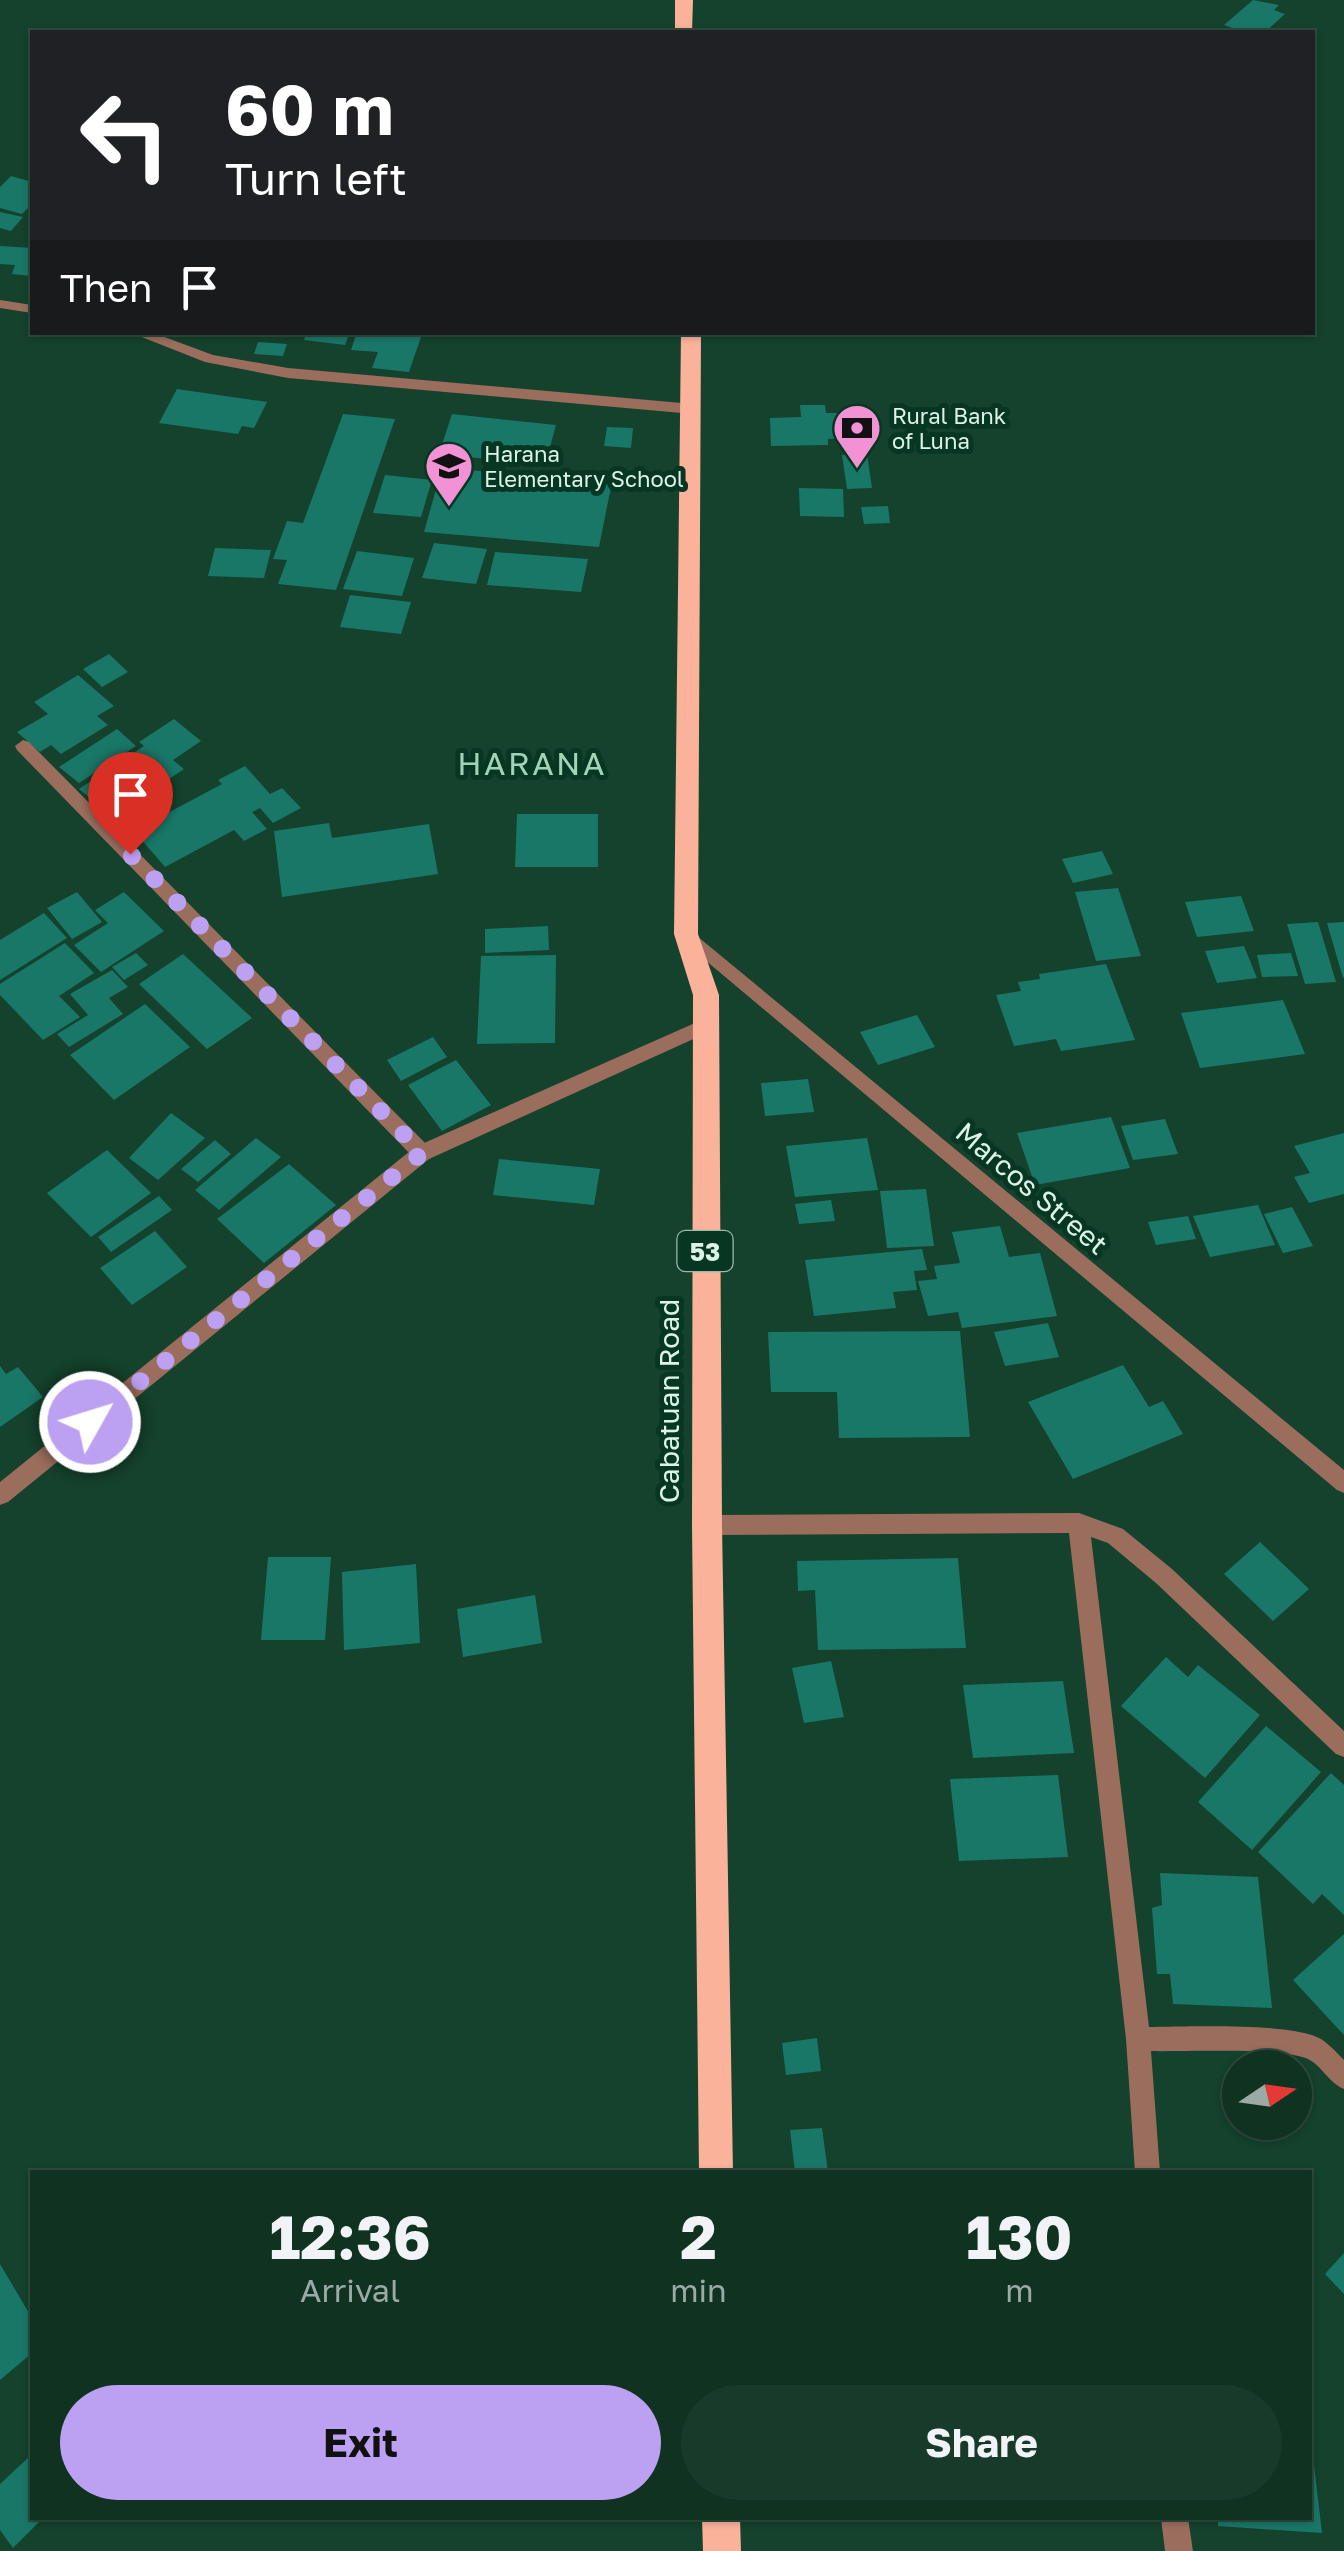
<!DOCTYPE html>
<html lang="en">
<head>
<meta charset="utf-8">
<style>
  :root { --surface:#0f3221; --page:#183a2a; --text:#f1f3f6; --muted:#9baaa5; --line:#2f4d3f; --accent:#bca0f2 }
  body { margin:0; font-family:"Golos Text",sans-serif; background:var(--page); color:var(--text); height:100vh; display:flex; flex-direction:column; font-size:38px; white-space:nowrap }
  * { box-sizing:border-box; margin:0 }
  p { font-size:32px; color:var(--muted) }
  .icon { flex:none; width:55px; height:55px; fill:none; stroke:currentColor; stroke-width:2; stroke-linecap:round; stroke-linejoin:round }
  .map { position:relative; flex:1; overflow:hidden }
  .panel { position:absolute; left:30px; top:2170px; width:1282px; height:350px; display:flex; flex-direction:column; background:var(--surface); border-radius:0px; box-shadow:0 2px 8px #0004,0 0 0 2px var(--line) }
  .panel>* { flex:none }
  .guide { position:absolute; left:30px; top:30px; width:1285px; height:305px; border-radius:0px; box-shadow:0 2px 8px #0004,0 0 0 2px var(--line); background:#202124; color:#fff; overflow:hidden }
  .needle { width:65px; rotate:77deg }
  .tools { position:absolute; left:1222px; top:2050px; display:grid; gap:20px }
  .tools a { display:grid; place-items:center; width:90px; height:90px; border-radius:50%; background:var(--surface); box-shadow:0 2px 8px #0004,0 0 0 2px var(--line); font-size:50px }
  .pin { position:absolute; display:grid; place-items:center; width:85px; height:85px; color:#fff; margin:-102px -42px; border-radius:50% 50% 50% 0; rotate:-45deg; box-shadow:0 0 10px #0007 }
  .pin .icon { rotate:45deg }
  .me { position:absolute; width:110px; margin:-55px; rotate:51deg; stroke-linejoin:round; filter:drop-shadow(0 0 8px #0008) }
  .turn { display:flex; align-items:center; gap:35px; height:210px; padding:0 30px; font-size:45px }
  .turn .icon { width:130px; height:130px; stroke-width:2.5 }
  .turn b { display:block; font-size:70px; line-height:85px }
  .then { display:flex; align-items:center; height:95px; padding:0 30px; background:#0003; gap:20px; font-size:38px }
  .eta { display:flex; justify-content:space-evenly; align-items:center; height:170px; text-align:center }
  .eta b { font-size:60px; font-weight:700; line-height:70px }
  .button { display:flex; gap:20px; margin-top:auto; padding:20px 30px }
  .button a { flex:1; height:115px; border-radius:60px; background:var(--accent); color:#111; font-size:40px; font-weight:700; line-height:115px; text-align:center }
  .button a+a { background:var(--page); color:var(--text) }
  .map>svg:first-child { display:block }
  .building { fill:#197768 }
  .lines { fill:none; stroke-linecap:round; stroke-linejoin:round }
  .minor { fill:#9b6d5d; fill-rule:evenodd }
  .tertiary { fill:#9b6d5d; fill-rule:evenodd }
  .trunk { fill:#fab29b; fill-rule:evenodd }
  .route { stroke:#bca0f2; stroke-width:18; stroke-dasharray:0 32.4 }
  .labels { text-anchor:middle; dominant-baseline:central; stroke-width:10; stroke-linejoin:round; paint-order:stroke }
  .far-poi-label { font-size:22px; fill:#dcf4e6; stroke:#073722; text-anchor:start }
  .shield { fill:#073722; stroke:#9cbbab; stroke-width:2.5 }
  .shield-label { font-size:25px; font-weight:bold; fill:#dcf4e6 }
  .street-label { font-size:28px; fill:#dcf4e6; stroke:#073722 }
  .quarter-label { font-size:32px; letter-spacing:2.5px; fill:#a3d3b7; stroke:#073722 }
</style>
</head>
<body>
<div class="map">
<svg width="1344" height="2551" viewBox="0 0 1344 2551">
  <rect width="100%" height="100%" fill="#14422c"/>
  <!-- building -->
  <path class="building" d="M1253,0L1279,5L1274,10L1285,14L1265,32H1243L1224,25Z
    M11,176L32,182V204L22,214L0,208V187Z
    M0,212L23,217L11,231L0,228Z
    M0,246L32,248V276L12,274L15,265L0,264Z
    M307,332H350L345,345L304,340Z
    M357,332L421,337L409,372L372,368L378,352L351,350Z
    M258,342L287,344L283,356L254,354Z
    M177,389L267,402L254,428L242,426L238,434L159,423Z
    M800,405H825L826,413H850L852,438L828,439V445L771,446L770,418L801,417Z
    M343,414L395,419L336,590L278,584L287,560L273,559L287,521L303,523Z
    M452,414L556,425L545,465L439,454Z
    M607,427L633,428L631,448L604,446Z
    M867,454L872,488L847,489L842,455Z
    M442,468L612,482L599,547L424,532Z
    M385,475L432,480L421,517L373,513Z
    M799,488L843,489L844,517L800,516Z
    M888,506L890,523L864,524L861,507Z
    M434,543L487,549L476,584L422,578Z
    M215,548L271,550L264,578L208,576Z
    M357,551L414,558L402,596L343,589Z
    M495,552L588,559L581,592L487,585Z
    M350,595L411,602L401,634L340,627Z
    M109,654L128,672L102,687L83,669Z
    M78,675L114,706L97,716L108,725L61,754L51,745L40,752L17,732L48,714L34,702Z
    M174,719L201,741L173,760L184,769L113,817L79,789L144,746L139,742Z
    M117,729L136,746L79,783L59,767Z
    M245,766L270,794L282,788L301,808L273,823L260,808L252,812L267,829L244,841L234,830L165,867L134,831L222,784L218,780Z
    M517,814H598V867H515Z
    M329,823L332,838L429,824L438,874L282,897L274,831Z
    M1102,851L1113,874L1073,883L1062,859Z
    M1118,888L1141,956L1096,961L1075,892Z
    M77,892L102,922L72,939L47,908Z
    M124,892L164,931L101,972L74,945L108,923L95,910Z
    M1241,896L1254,931L1197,937L1185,902Z
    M44,913L67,938L0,980V940Z
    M1318,922L1336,982L1305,984L1287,924Z
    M1344,922V977L1343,978L1327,923Z
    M548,926L549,950L485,953V929Z
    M65,943L94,973L59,996L80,1017L43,1040L0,995V984Z
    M1244,946L1257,978L1217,983L1205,951Z
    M136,953L148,965L124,980L112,967Z
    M1291,953L1298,976L1262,977L1257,955Z
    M183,954L252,1018L207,1049L139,984Z
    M556,955L555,1043L477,1044L481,956Z
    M1106,964L1135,1040L1061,1051L1056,1039L1014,1046L996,995L1021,991L1018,982L1040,979L1039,974Z
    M112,970L128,987L109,998L123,1014L69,1047L57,1034L88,1015L70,994Z
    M1283,1000L1305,1054L1200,1068L1181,1013Z
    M145,1004L190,1047L114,1100L70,1055Z
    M917,1015L935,1047L878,1065L860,1032Z
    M433,1037L447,1057L401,1081L387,1060Z
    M456,1060L491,1105L442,1131L408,1085Z
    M808,1079L814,1112L765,1116L761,1083Z
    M171,1113L205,1138L158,1180L129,1158Z
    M1111,1117L1130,1168L1035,1185L1017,1133Z
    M1165,1119L1178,1154L1133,1160L1121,1126Z
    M1344,1133V1194L1309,1203L1294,1177L1310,1173L1294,1146Z
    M256,1138L281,1157L219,1210L195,1190Z
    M867,1138L878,1190L795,1197L786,1146Z
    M215,1140L231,1154L198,1182L181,1169Z
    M107,1150L151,1193L91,1237L47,1193Z
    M499,1159L600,1169L594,1205L493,1195Z
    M289,1164L336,1205L264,1263L217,1219Z
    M926,1189L934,1246L887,1248L880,1191Z
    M159,1196L172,1210L111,1252L98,1237Z
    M831,1200L835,1221L799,1224L795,1204Z
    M1258,1205L1275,1245L1210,1257L1193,1216Z
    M1292,1207L1313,1246L1283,1253L1264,1214Z
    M1188,1216L1196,1239L1156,1245L1148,1222Z
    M1000,1226L1009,1257L1040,1253L1057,1316L962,1328L958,1312L928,1316L918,1281L937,1279L934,1266L960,1263L952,1232Z
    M155,1231L187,1267L132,1305L100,1268Z
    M922,1249L927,1270L914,1271L917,1290L893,1292L896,1308L814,1316L805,1260Z
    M1048,1323L1059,1357L1005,1366L994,1332Z
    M960,1331L970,1437L839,1438L837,1392H771L768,1332Z
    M1123,1365L1149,1407L1163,1401L1183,1434L1073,1479L1028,1402Z
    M0,1366L6,1374L18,1367L43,1397L0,1427Z
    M1260,1542L1309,1589L1273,1621L1224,1574Z
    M268,1557H331L325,1640H261Z
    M958,1558L966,1648L818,1650L815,1590L798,1591L797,1561Z
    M416,1564L420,1643L344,1650L342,1572Z
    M535,1595L542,1643L463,1657L457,1609Z
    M1166,1657L1188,1677L1198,1665L1260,1715L1205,1778L1121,1706Z
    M831,1661L844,1717L804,1723L792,1668Z
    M1063,1681L1074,1753L973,1758L963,1685Z
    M1266,1726L1321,1772L1252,1850L1198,1802Z
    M1331,1773L1344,1785V1915L1322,1894L1313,1904L1258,1852Z
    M1058,1775L1068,1857L959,1861L950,1779Z
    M1160,1873L1258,1877L1272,2008L1173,2004L1170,1974H1157L1152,1908L1162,1905Z
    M1344,1934V2035L1293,1980Z
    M817,2038L821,2071L786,2075L782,2043Z
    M822,2128L828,2172H795L790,2130Z
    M1344,2253V2294L1325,2274Z
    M0,2264L32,2318V2353L0,2380Z
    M1310,2431L1322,2533L1218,2526V2518H1310Z
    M29,2457L32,2462V2518H43L13,2548L0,2530V2484Z"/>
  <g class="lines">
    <!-- minor -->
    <path class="minor" d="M23,740L29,742L429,1147L432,1153L429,1159H415L17,750L15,746Z
      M1079,1513L1123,1529L1172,1569L1344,1731V1757L1336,1754L1156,1583L1108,1543L1091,1537L1149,2027C1186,2027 1292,2022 1321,2039C1329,2044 1337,2053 1344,2060V2089C1329,2083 1322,2066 1308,2059C1283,2047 1184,2052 1151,2051L1160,2172H1135L1126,2039L1069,1533L707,1535L699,1532L696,1525L699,1518L707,1515Z
      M1161,2518H1188L1193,2551H1165Z"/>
    <!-- tertiary -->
    <path class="tertiary" d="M0,300L32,305V313L0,308Z
      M129,332H151L213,355L288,368L693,404L700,409L693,414L288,378L205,362Z
      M686,927L1344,1470V1493L1337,1490L680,939L677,934Z
      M704,1019L711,1021L713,1026L711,1031L429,1159L8,1502L0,1505V1482L415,1147Z"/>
    <!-- trunk -->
    <path class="trunk" d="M675,0H693L692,32H675Z
      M681,332H701L698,934L719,995L722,1525L733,2172H699L692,1525L693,995L674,934Z
      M702,2518H740L741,2551H703Z"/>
  </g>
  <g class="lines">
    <!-- route -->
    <path class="route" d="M90,1422L422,1153L130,854"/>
  </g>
  <!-- icons -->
  <defs>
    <g id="bank-pin" transform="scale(2.5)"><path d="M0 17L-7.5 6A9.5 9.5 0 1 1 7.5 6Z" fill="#f391d5" stroke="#073722"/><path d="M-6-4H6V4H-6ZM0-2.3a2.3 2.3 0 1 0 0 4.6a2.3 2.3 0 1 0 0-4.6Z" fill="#111"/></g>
    <g id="school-pin" transform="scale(2.5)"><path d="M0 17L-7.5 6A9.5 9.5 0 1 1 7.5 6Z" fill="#f391d5" stroke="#073722"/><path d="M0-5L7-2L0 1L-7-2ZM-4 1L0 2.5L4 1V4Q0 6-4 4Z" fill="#111"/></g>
  </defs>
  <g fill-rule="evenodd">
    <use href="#bank-pin" x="857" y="428"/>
    <use href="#school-pin" x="449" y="466"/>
  </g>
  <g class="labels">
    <!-- far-poi labels -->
    <g class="far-poi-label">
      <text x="892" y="415">Rural Bank<tspan x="892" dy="25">of Luna</tspan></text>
      <text x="484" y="453">Harana<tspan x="484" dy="25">Elementary School</tspan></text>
    </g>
    <!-- shield labels -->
    <rect class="shield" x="677.5" y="1231" width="55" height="40" rx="8"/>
    <g class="shield-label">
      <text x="705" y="1251">53</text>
    </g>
    <!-- street labels -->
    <g class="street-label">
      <text transform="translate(1032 1188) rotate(40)">Marcos Street</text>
      <text transform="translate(668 1401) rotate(-90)">Cabatuan Road</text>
    </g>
    <!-- quarter labels -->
    <g class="quarter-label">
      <text x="532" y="763">HARANA</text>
    </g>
  </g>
</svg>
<div class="tools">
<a><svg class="needle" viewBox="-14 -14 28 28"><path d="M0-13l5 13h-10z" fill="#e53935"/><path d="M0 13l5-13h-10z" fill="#9baaa5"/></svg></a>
</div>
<div class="pin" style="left:130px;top:854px;background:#d93025"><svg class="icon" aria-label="arrive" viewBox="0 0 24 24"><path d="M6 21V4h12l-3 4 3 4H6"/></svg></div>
<svg class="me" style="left:90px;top:1422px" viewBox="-20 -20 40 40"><circle r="17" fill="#bca0f2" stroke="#fff" stroke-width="3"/><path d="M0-11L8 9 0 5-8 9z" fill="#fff"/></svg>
<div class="guide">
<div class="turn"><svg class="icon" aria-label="left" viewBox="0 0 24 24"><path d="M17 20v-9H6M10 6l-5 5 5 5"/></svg><div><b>60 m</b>Turn left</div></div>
<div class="then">Then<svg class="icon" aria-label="arrive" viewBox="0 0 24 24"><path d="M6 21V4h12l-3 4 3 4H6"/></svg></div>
</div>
<section class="panel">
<div class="eta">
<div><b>12:36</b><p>Arrival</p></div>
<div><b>2</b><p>min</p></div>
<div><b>130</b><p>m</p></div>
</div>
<div class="button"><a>Exit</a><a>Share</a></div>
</section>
</div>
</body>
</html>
